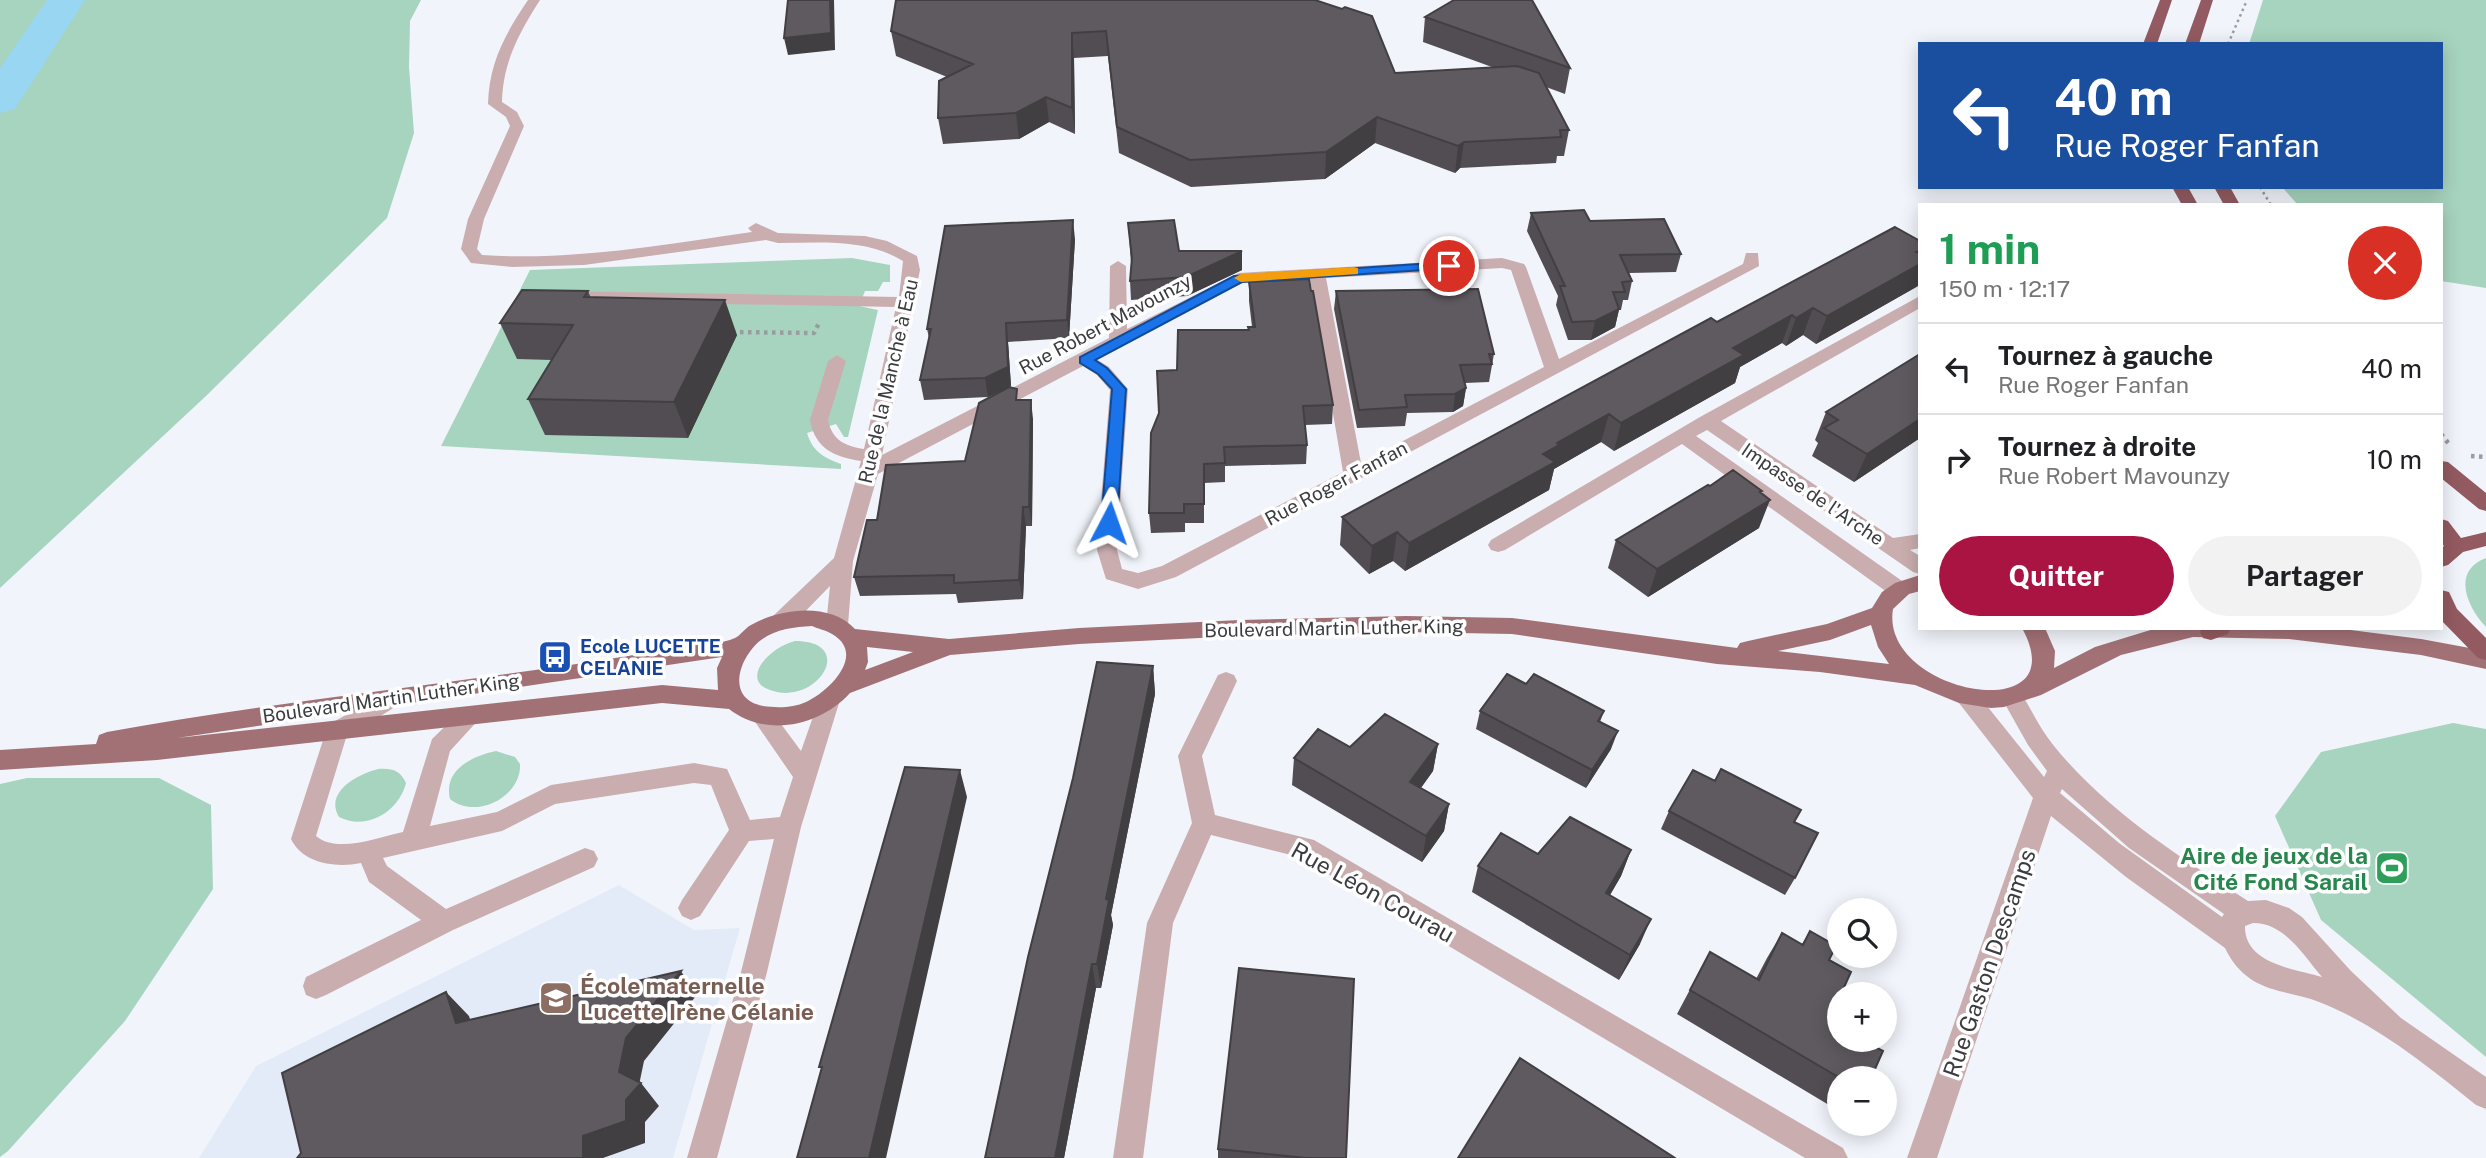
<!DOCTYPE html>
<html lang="fr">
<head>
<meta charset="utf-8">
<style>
  :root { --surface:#fff; --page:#f2f2f2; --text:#202124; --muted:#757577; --line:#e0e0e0; --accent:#a91442 }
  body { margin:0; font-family:"Public Sans",sans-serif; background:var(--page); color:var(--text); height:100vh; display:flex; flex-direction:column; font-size:26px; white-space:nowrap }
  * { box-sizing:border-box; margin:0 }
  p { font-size:23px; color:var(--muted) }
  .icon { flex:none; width:38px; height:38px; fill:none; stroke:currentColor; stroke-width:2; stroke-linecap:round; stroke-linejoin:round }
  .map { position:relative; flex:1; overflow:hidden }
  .side { position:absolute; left:1918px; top:203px; width:525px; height:427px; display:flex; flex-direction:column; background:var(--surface); border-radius:0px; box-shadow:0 4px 18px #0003 }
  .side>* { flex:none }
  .hud { position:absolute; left:1918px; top:42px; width:525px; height:147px; border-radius:0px; box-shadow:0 4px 18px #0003; background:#1a4fa0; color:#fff; overflow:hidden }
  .fabs { position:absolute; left:1827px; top:898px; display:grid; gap:14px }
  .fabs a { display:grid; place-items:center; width:70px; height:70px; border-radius:50%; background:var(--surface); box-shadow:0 4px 18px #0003; font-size:35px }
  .pin { position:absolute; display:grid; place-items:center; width:60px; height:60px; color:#fff; margin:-30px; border:4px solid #fff; border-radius:50%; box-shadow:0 2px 7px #0007 }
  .me { position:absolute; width:77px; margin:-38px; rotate:4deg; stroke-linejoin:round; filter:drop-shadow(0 0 5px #0008) }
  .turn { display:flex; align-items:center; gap:24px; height:147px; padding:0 21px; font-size:32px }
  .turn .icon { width:91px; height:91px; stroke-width:2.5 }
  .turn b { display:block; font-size:49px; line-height:60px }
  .round { display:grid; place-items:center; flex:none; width:74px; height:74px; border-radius:37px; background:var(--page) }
  .head { display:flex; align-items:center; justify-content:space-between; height:119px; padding:0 21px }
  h1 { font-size:42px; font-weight:700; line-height:52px; color:#1e9e55 }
  .action { display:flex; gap:14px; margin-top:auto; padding:14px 21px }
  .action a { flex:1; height:80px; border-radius:42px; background:var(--accent); color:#fff; font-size:28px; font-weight:700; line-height:80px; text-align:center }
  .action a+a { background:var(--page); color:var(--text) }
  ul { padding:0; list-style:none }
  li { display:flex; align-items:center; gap:21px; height:91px; padding:0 21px; border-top:2px solid var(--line) }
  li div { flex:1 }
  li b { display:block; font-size:26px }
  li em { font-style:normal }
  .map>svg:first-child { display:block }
  .built { fill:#e4ebf8 }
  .green { fill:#a7d4be }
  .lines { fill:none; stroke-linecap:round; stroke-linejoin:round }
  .river { fill:#98d6f2; fill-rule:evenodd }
  .path-far1 { stroke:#999ca1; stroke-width:2.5; stroke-dasharray:2.5 3.5; stroke-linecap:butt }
  .path { stroke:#999ca1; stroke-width:4.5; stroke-dasharray:3.5 4.5; stroke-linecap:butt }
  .minor { fill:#caadaf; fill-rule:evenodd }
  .major { fill:#a27176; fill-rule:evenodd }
  .highway { fill:#935b61; fill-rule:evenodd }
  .wall { fill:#524d52 }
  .shaded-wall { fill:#423f42 }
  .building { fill:#5f5a5f; stroke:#423f42; stroke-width:2 }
  .route { fill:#1a73e8; stroke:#114b97; stroke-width:2 }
  .slow { fill:#f59e0b }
  .labels { text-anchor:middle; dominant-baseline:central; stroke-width:7; stroke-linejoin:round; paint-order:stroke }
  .street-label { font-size:19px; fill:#3b3c3f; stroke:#fff }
  .transit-label { font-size:19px; font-weight:bold; fill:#164399; stroke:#fff; text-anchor:start }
  .near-leisure-label { font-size:23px; font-weight:bold; fill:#27864d; stroke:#fff; text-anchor:end }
  .near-street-label { font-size:23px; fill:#3b3c3f; stroke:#fff }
  .near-education-label { font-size:23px; font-weight:bold; fill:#785e54; stroke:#fff; text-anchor:start }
</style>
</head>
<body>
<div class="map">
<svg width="2486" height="1158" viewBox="0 0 2486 1158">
  <rect width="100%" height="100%" fill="#f1f5fb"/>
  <!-- built -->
  <path class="built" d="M619,885L694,930L740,928L673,1158H199L256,1066Z"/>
  <!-- green -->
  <path class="green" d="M0,0H421L410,21L409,67L414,133L387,218L206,396L0,588Z
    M2263,0H2486V288L2441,281V205H2298L2282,187H2441V44H2249Z
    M852,258L890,265V282H883L878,291H865L859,306L878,310L848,437H844L836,424L807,433C813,452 823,457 841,464V469L441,446L530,270Z
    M2486,558V627C2467,607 2451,571 2486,558Z
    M795,641C855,641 821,701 777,692C736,684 767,648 795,641Z
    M2453,723L2486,729V1057L2321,920L2275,816L2321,752Z
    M496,751L515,757L520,764C522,797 475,820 450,799C443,770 472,756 496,751Z
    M378,769C392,768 400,770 406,783C399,812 366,831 339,817C324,792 358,774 378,769Z
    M27,778H159L211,805L213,889L125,1021L8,1151L0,1157V784Z"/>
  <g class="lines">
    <!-- river -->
    <path class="river" d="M47,0H85L15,109L0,113V68Z"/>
    <!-- path-far1 -->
    <path class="path-far1" d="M2228,44L2247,0
      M2260,187L2271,205"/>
    <!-- path -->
    <path class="path" d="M732,332L814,333L819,323
      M2441,434L2449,444
      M2471,456L2486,457"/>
    <!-- minor -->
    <path class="minor" d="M528,0H540C519,33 503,62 502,102L517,112L524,126L484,219L477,249L482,255C573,261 662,245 752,232L748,228L756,223L778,233L865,236L887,241L917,256L920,270L882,455L1109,338L1110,266L1118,261L1126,266L1127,329L1239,273L1502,258L1524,264L1526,267L1559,359L1743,264L1746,253H1758L1759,266L1176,577L1138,589L1106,579L1097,550L1110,390L1097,375L1083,366L878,474L853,561L848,625L845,631L837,633L829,631L826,625L830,586L789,628L781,630L773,628L770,622L773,616L834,558L861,461C835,457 815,449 810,420L828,361L837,355L846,361L828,420C832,440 845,446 864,449L896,307L562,301L554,296L562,291L899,297L903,261C865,238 821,243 778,243L766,240L584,265L512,267L471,263L461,249L468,219L510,126L506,117L488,104C489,63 505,34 528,0ZM1502,268L1511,270L1544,367L1361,463L1326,278ZM1310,279L1343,472L1162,566L1138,573L1122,569L1117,550L1128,389L1109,367L1096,359L1242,283Z
      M1920,296V308L1721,421L1893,538L1920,534V548L1910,550L1920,556V574L1913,572L1707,430L1696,436L1905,583L1909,589L1905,595L1898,597L1891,595L1682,444L1505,550L1498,552L1491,550L1488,545L1491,540L1700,417Z
      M1226,672L1234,675L1237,681L1202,756L1215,815L1314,840L1843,1148L1848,1158H1805L1299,857L1211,835L1173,923L1143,1158H1113L1147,923L1192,823L1178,756L1218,675Z
      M1967,688L1975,691L2044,777L2047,771L2028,745L2001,697L2004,691L2012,688L2020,691C2031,709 2040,729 2054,746C2107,811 2178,856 2248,901L2266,900L2289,908L2302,917L2351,971L2401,1018L2486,1077V1109L2476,1105C2429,1067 2376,1024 2319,1002C2297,993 2273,993 2252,980C2240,972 2231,961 2225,948L2126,877L2051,816L1937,1158H1907L2033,798L1959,703L1956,697L1959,691ZM2062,789L2129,848L2224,914L2222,917L2119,843L2060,793ZM2253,923C2285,923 2303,955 2322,977C2295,969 2244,964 2245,926Z
      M390,690L398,693L401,699L398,705L346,738L316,836C337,854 379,837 403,832L432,739L463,709L471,707L479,709L482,716L450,751L430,826L497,812L551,785L694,763L727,769L750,820L780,817L793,777L751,716L754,709L762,707L770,709L801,751L820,697L828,694L836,697L839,703L801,827L767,972L717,1158H687L741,972L774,839L749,841L700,916L691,920L682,916L678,908L682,900L729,830L711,785L694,783L555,804L502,831L383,858L387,866L446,909L585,848L594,851L598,859L594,867L453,930L326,995L316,999L306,995L303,986L306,977L421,920L369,882L361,863C336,868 303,864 291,839L328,725Z"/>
    <!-- major -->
    <path class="major" d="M1920,575V591L1909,594L1893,609C1879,694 2078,730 2022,628H2045L2055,651L2054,668L2095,647L2157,628H2335L2421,639L2486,651V669L2421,655L2289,639L2193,637L2121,655L2041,695L2004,707L1991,708L1959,703L1915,685L1820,672L1717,664L1512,634L1406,632L1240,636L1079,644L950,655L850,693C820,726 766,738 729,709L662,703L157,760L0,770V750L96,744L99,735L107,732C300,697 495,680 688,646C702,644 722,644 735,638C741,635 745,628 751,625C781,608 830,602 855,629L949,639L1079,628L1240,620L1406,616L1512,618L1737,648L1740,643L1748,641L1827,624L1872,608L1882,592L1895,583ZM1871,625L1878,647L1889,664L1778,651L1830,640ZM812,626C818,629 826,630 832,634C867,654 829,692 806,702C793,708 777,708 763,706C725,699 739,657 761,640C776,629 794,627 812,626ZM867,647L913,652L865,670L868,662ZM722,657L717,668L718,690L662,685L177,738Z"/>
    <!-- highway -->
    <path class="highway" d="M2160,0H2172L2157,44H2143Z
      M2201,0H2213L2199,44H2185Z
      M2172,187H2188L2198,205H2182Z
      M2214,187H2230L2240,205H2224Z
      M2441,461L2448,462L2486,493V511L2479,509L2441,478Z
      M2441,519L2448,521L2461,538L2486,532V546L2463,552L2448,565L2441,567V548L2444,546L2441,542Z
      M2441,590L2449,592L2457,609L2486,638V660L2478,658L2441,620Z
      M2202,628H2231L2228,634L2211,640L2203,638L2200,632Z"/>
  </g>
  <!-- wall -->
  <path class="wall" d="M896,0L1395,73L1492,67L1423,42L1425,17L1570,68L1565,94L1546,87L1569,130L1564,156H1557L1556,163L1460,168L1455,173L1375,143L1325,179L1191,187L1119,153L1108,56L1074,58L1075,134L1049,122L1019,139L943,144L938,118L947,77L896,56L891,31Z
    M1531,213L1681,254L1676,272L1629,273L1632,281L1628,300H1623L1621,310H1619L1615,327L1591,340H1568L1556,305L1558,296L1527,231Z
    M1128,223L1179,251L1242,270L1187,296L1131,300L1130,281L1131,263Z
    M1075,239L1069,338L1008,342L1011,386L988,397L924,400L920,380L929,338L927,329Z
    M1249,282L1333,405L1332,424L1305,425L1307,445L1306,464L1225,466V482L1204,483V523H1185V532L1151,533L1149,513L1248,330L1252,327L1249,301Z
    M1918,286L1816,344L1803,335L1786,346L1782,343L1740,367L1735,383L1614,451L1601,442L1554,469L1549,490L1405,571L1393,561L1369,574L1340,545L1342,517L1717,322Z
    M588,291L591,298L737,335L688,438L545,435L528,399L552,360L517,359L500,323Z
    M1336,291L1494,354L1489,382L1465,383L1466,388L1463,406L1453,412L1407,413L1405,426L1357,428L1334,309Z
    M1920,354V438L1854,482L1812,456L1818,443L1815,440L1826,412Z
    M1019,400L1033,419L1032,526H1026L1023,599L958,603L956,594L860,596L854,577L877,520L965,461Z
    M1710,486L1761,493L1759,528L1648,597L1608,568L1616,540Z
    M1153,666L1155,694L1111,915L1113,925L1101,988H1096L1064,1158H985Z
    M1526,684L1604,711L1600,722L1611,749L1586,788L1476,729L1480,711Z
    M1438,744L1433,771L1421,788L1449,804L1444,831L1422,862L1292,785L1294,758L1350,747Z
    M1669,811L1794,822L1795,878L1785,895L1661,829Z
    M1631,850L1621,876L1610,895L1640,944L1619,980L1472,892L1478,866L1538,854Z
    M1810,931L1829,960V1021L1839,1078V1111L1677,1014L1710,952L1756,979L1767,958L1782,933L1802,944Z
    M1218,1149L1346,1158H1218Z"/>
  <!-- shaded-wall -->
  <path class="shaded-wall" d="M830,0H834L835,50L788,55L784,38Z
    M1072,33L1074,58L1075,134L1072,108Z
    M1046,97L1049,122L1019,139L1016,113Z
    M1377,117L1375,143L1325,179L1326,152Z
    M1464,142L1460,168L1455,173L1458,146Z
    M1073,220L1075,239L1069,338L1067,320Z
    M1242,251V270L1187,296L1186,277Z
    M1920,251V282L1918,286L1816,344L1827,316Z
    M725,300L737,335L688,438L674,402Z
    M1813,308L1803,335L1786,346L1796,318Z
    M1619,309L1615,327L1591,340L1595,321Z
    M1792,315L1782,343L1740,367L1735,383L1614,451L1621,423L1733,348Z
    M1006,323L1008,342L1011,386L988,397L985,378Z
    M1466,388L1463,406L1453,412L1455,394Z
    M1031,400L1033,419L1032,526L1029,507Z
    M1609,414L1601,442L1554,469L1549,490L1405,571L1409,543L1543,454L1557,443Z
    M1920,419V438L1854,482L1867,454Z
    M1762,491L1755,510L1770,500L1759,528L1648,597L1657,569Z
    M1023,507L1026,526L1023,599L1019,580Z
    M1397,532L1393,561L1369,574L1372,546Z
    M1153,666L1155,694L1111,915L1113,925L1101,988L1097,964L1106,899Z
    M1618,731L1611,749L1586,788L1592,770Z
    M1438,744L1433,771L1406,808L1410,782Z
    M960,770L967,797L886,1158H869Z
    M1449,804L1444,831L1422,862L1426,836Z
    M1631,850L1621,876L1596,919L1606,893Z
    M1651,919L1640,944L1619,980L1630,955Z
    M1092,964L1096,988L1064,1158H1055Z
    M681,971L696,996L644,1061L639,1085L641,1083L659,1106L645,1122V1143L603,1158H583V1136L626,1100L619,1072L626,1038Z
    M446,992L469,1016L479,1047L456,1023Z"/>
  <!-- building -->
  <path class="building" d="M788,0H830L831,33L784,38Z
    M896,0H1315L1342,9L1345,7L1372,16L1395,73L1517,66L1539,73L1569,130H1560L1561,137L1464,142L1458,146L1377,117L1326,152L1190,160L1117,127L1106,31L1072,33V108L1046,97L1016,113L938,118L939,81L973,64L891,31Z
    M1454,0H1532L1570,68L1425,17Z
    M1584,210L1590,221L1664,219L1681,254L1620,255L1632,281L1622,282L1625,292H1613L1619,309L1595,321L1572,322L1560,286H1565L1531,213Z
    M1073,220L1067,320L1006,323L1008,367L985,378L920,380L931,329H927L945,226Z
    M1174,220L1179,251H1242L1186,277L1130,281L1132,258L1128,223Z
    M1895,227L1920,241V251L1917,252L1920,253V264L1827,316L1813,308L1796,318L1792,315L1733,348L1744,355L1621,423L1609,414L1557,443L1559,445L1543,454L1555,462L1409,543L1397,532L1372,546L1342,517L1711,318L1717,322Z
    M1309,279L1311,291H1313L1333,405L1303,406L1307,445L1224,447L1225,463L1204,464V504H1184V513H1149L1151,433L1159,413L1157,371L1177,370L1178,330H1249L1248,327H1255L1249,282Z
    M1478,289L1494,354H1489L1492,364L1460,365L1466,388L1455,394L1405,395L1407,407L1359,410L1336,291Z
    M522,290L588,291L584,297L725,300L674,402L528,399L573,325L500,323Z
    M1920,354V419L1867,454L1824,428L1838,420L1826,412Z
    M1009,387L1017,389L1016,400H1031L1029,507H1023L1019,580L954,583V575L854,577L867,520H877L886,465L965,461L979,403Z
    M1733,470L1762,491L1760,492L1770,500L1657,569L1616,540L1708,485L1710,486Z
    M1097,662L1153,666L1106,899L1109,900L1097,964H1092L1055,1158H985L1028,957L1073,778Z
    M1507,674L1526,684L1534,674L1604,711L1598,721L1618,731L1592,770L1480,711Z
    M1385,714L1438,744L1410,782L1449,804L1426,836L1294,758L1318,729L1350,747Z
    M905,767L960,770L869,1158H797L822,1067H819Z
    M1721,769L1801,810L1794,822L1818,833L1795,878L1669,811L1693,770L1715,781Z
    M1570,817L1631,850L1606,893L1651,919L1630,955L1478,866L1501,833L1538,854Z
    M1810,931L1836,946L1829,960L1851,972L1841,994H1839V999L1829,1021L1839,1027V1040H1862L1883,1051L1871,1078H1840L1690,990L1710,952L1759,980L1782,933L1803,945Z
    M1239,968L1354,979L1346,1158H1306L1218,1149Z
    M681,971L626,1038L619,1072L641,1083L626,1100V1121L583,1136V1158H297L301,1153L282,1073L446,992L456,1023Z
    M1520,1058L1675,1158H1458Z"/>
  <!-- route -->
  <path class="route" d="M1449,262L1455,266L1454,268L1242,282L1095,360L1107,368L1126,389L1117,523L1109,528L1104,527L1101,523L1112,389L1098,374L1080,363V357L1234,276Z"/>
  <!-- slow -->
  <path class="slow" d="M1353,267L1358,268V274L1241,282L1234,278L1241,274Z"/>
  <!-- icons -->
  <defs>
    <g id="bus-square" transform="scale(1.75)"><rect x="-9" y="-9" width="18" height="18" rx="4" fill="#1a4fb4" stroke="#fff"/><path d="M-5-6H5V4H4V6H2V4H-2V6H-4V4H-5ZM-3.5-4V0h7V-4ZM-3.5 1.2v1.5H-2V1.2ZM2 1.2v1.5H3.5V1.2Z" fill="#fff"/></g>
    <g id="stadium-square" transform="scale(1.75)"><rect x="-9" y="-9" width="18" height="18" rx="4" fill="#2e9e5b" stroke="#fff"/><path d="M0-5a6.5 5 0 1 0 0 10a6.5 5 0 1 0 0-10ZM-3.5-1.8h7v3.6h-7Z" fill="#fff"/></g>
    <g id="school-square" transform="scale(1.75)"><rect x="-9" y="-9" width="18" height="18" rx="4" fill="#8d6e63" stroke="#fff"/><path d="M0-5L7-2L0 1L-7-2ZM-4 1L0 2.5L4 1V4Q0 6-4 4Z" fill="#fff"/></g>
  </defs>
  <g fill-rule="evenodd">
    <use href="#bus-square" x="555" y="657"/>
    <use href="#stadium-square" x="2392" y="868"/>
    <use href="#school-square" x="556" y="998"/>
  </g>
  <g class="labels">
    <!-- street labels -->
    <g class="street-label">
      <text transform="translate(1105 324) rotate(-28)">Rue Robert Mavounzy</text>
      <text transform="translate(888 381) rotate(-77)">Rue de la Manche à Eau</text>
      <text transform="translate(1336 483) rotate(-28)">Rue Roger Fanfan</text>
      <text transform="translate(1813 494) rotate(34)">Impasse de l'Arche</text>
      <text transform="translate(1334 628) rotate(-1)">Boulevard Martin Luther King</text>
      <text transform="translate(391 698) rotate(-8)">Boulevard Martin Luther King</text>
    </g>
    <!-- transit labels -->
    <g class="transit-label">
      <text x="580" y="646">Ecole LUCETTE<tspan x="580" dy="22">CELANIE</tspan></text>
    </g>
    <!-- near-leisure labels -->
    <g class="near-leisure-label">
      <text x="2368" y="855">Aire de jeux de la<tspan x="2368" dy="26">Cité Fond Sarail</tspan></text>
    </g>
    <!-- near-street labels -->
    <g class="near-street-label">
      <text transform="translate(1373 892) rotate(29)">Rue Léon Courau</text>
      <text transform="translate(1989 963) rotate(-71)">Rue Gaston Descamps</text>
    </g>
    <!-- near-education labels -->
    <g class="near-education-label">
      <text x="580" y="985">École maternelle<tspan x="580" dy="26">Lucette Irène Célanie</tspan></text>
    </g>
  </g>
</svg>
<div class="fabs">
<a><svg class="icon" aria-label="search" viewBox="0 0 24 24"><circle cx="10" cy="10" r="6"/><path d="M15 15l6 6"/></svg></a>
<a>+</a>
<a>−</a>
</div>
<div class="pin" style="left:1449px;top:266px;background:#d93025"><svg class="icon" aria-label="arrive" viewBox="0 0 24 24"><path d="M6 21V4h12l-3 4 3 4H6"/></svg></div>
<svg class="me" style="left:1109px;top:523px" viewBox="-20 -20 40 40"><path d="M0-17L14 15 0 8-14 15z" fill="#1a73e8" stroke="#fff" stroke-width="4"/></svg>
<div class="hud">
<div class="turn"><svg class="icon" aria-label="left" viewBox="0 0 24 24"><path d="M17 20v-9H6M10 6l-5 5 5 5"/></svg><div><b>40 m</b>Rue Roger Fanfan</div></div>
</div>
<section class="side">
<div class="head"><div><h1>1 min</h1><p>150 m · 12:17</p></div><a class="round" style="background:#d93025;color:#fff"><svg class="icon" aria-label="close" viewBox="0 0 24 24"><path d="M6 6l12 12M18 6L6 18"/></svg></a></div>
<ul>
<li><svg class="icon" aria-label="left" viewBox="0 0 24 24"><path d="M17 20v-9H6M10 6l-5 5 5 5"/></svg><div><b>Tournez à gauche</b><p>Rue Roger Fanfan</p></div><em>40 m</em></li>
<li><svg class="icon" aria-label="right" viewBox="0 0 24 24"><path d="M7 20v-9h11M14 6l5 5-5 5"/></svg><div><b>Tournez à droite</b><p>Rue Robert Mavounzy</p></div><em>10 m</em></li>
</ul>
<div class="action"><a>Quitter</a><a>Partager</a></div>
</section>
</div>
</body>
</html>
